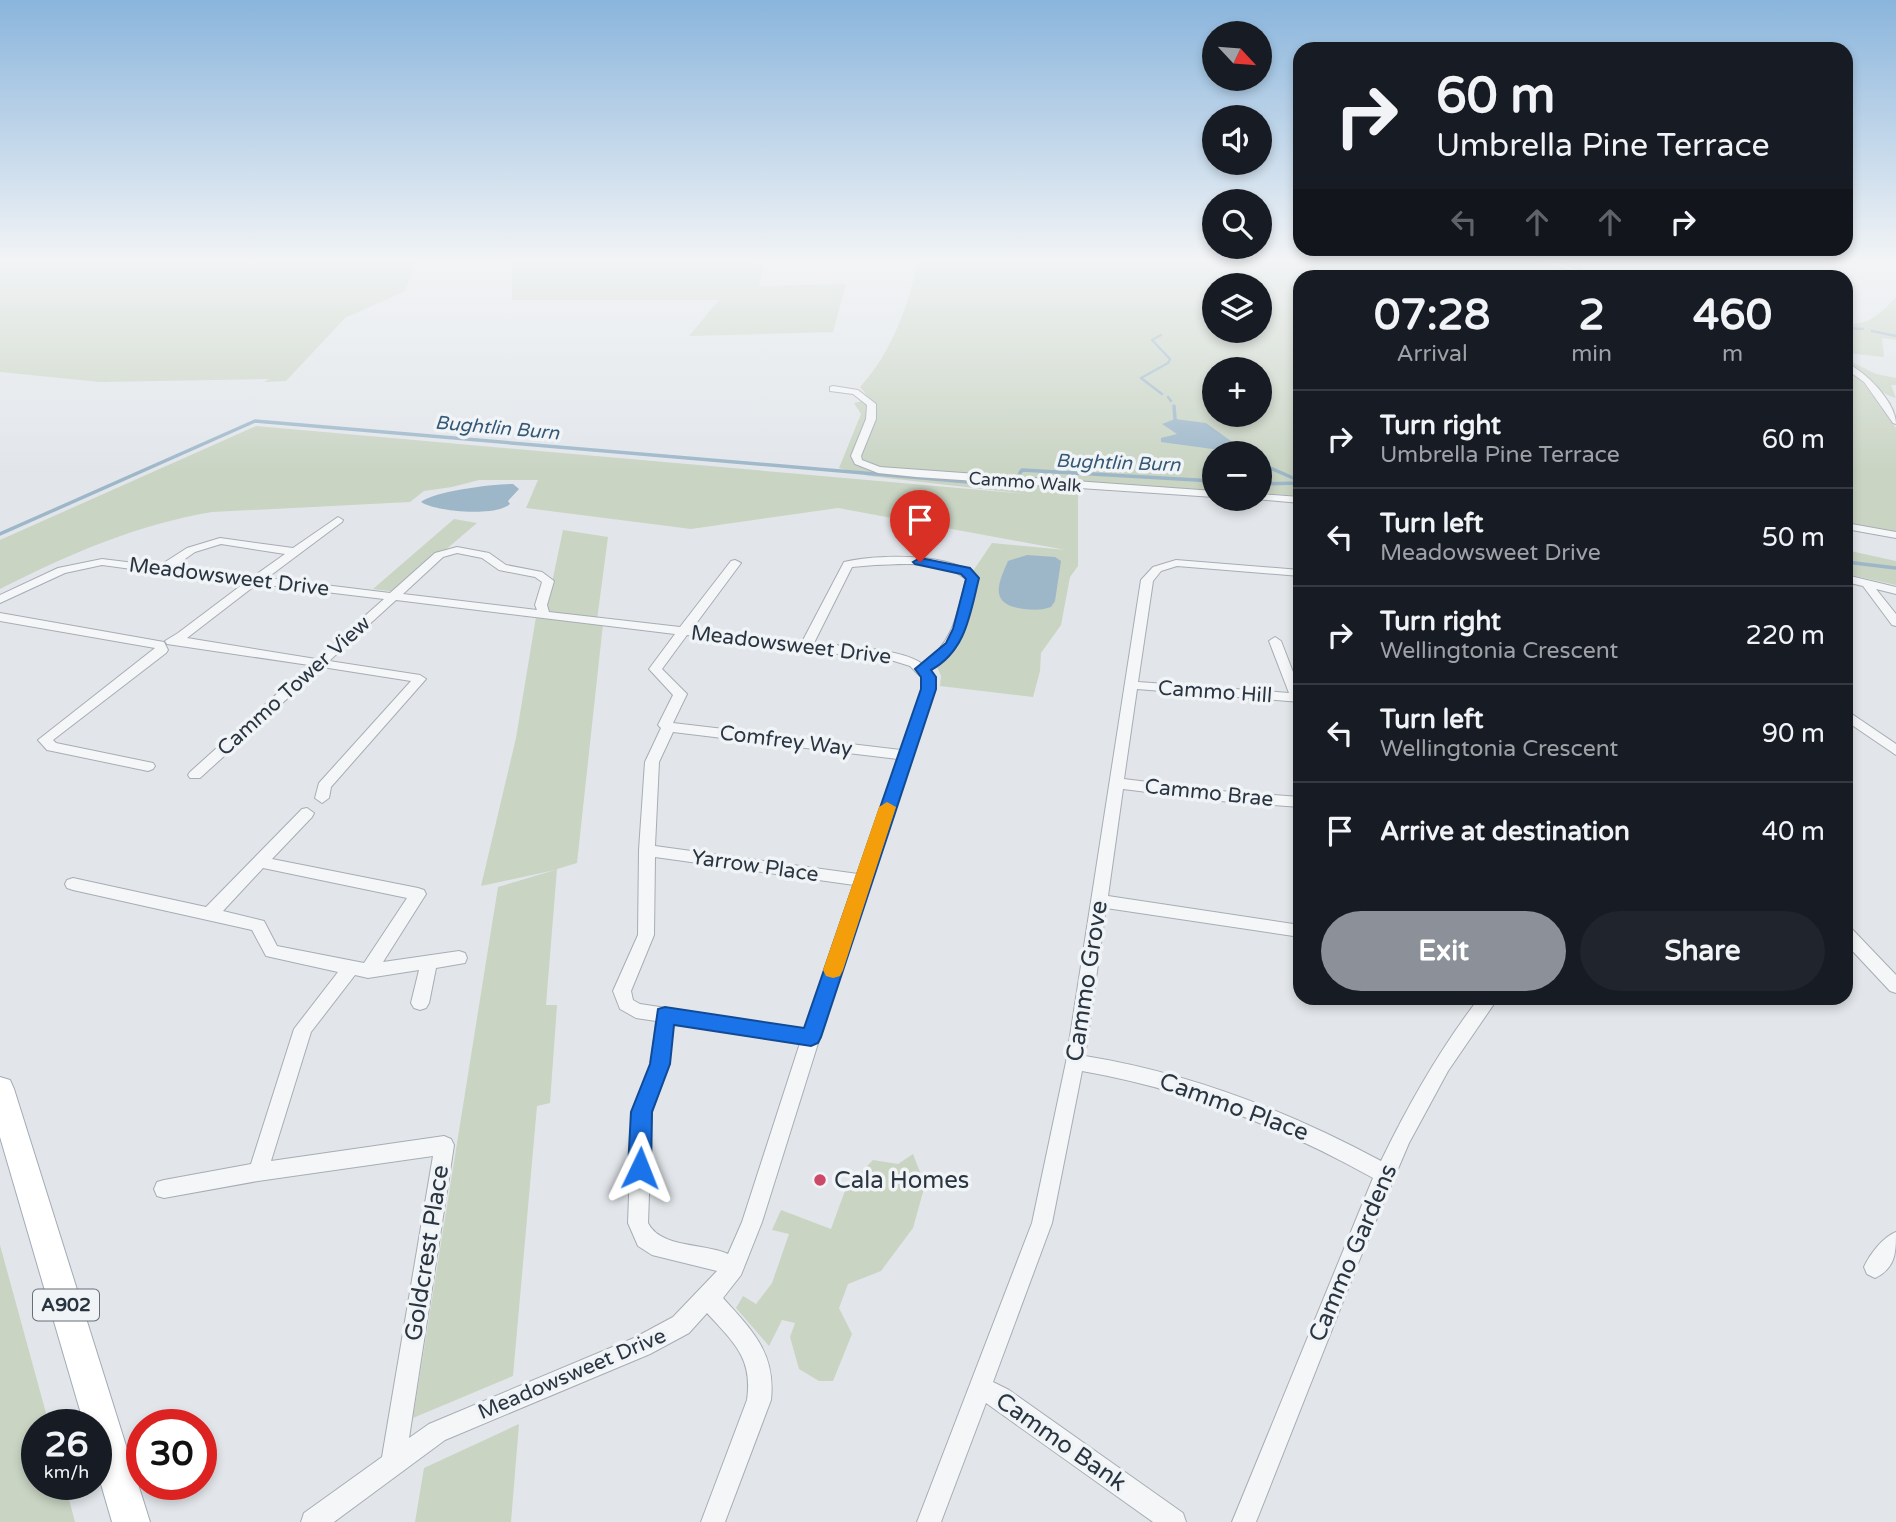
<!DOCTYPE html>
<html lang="en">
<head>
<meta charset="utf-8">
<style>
  :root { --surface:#171b24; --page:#20242c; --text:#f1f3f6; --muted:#9ea1a6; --line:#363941; --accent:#8c9099 }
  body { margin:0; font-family:"Varela Round",sans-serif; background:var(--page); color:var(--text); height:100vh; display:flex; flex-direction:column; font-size:26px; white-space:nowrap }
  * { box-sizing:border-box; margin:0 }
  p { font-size:23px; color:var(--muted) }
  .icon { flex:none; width:38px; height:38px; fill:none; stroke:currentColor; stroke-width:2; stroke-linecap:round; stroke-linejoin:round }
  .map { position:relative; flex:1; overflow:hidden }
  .sheet { position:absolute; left:1293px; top:270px; width:560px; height:735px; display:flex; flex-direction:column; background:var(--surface); border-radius:21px; box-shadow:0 4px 10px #0003 }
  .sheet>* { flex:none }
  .top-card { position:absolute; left:1293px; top:42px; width:560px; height:214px; border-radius:21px; box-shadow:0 4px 10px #0003; background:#171b24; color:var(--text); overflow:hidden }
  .needle { width:46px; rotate:116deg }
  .fabs { position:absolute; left:1202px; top:21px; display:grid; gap:14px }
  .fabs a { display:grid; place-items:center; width:70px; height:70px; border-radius:50%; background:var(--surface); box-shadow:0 4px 10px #0003; font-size:35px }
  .speed { position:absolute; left:21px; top:1409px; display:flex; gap:14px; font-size:35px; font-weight:700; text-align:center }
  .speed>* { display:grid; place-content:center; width:91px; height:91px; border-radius:50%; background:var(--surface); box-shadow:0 4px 10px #0003; line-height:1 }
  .speed small { font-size:18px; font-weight:400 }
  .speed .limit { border:10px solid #d22; background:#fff; color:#111 }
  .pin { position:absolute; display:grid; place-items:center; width:60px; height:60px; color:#fff; margin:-72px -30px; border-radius:50% 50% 50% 0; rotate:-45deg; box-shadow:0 0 7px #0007 }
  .pin .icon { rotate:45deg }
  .me { position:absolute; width:77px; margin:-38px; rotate:2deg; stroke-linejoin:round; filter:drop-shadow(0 0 5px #0008) }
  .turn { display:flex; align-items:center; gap:24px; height:147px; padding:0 28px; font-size:32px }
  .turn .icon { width:91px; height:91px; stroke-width:2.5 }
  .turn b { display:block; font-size:49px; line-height:60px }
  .lanes { display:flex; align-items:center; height:66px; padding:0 28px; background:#0003; justify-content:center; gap:35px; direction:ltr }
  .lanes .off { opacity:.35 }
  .eta { display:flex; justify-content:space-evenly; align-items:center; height:119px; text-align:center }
  .eta b { font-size:42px; font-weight:700; line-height:49px }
  .cta { display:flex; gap:14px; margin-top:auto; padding:14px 28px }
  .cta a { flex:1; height:80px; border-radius:42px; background:var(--accent); color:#fff; font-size:28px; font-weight:700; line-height:80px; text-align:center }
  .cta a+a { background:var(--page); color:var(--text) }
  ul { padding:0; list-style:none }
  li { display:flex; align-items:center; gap:21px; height:98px; padding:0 28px; border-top:2px solid var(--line) }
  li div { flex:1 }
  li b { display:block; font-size:26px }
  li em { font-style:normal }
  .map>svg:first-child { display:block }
  .green { fill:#c9d4c3; fill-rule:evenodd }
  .water { fill:#9db7c9 }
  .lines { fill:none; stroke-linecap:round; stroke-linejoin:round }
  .stream-far1 { stroke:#9db7c9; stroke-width:2.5 }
  .stream { stroke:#9db7c9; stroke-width:3.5 }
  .minor-casing { stroke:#a7adb4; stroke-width:2 }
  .primary-casing { stroke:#a1abb6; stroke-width:2 }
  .minor { fill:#f4f6f8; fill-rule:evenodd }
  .primary { fill:#fff; fill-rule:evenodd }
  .route { fill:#1a73e8; stroke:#114b97; stroke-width:2 }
  .slow { fill:#f59e0b }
  .poi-dot { fill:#cc496a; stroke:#f1f4f7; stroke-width:2.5 }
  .labels { text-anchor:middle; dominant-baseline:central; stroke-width:7; stroke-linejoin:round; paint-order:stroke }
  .far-street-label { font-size:18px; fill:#2a3542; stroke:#f1f4f7 }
  .far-water-label { font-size:19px; font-style:italic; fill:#345875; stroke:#f1f4f7 }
  .shield { fill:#f1f4f7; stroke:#666e78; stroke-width:2 }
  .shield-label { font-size:19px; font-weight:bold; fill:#2a3542 }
  .street-label { font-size:21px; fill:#2a3542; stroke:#f1f4f7 }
  .near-street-label { font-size:24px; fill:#2a3542; stroke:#f1f4f7 }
  .near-poi-label { font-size:24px; fill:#2a3542; stroke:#f1f4f7; text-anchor:start }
</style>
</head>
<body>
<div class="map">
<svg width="1896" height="1522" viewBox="0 0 1896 1522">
  <rect width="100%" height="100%" fill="#e2e6ea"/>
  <!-- green -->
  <path class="green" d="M0,259H422L415,263L405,291L345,318L286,381L264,382L269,379L100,382L0,372Z
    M512,259H753L764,263L759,286L846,284L833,332L689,336L719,300H512Z
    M918,259H1545L1605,276H1300V496L1260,493V453H1214V490L1081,483L1078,498V566L1070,577L1061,625L1041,653L1040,671L1033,697L940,686L941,676L937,667L958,647L978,579L973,571L992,543L1066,550L838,508L691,529L526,508L538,480H479L452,487L424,491L410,502L212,512C136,525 69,554 0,589V540L256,426L1026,494L869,476L839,468L861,414L854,403L870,399L860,387C891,354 910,303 918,259ZM1214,285H1260V331H1214ZM1214,369H1260V415H1214Z
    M1896,297V340L1882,338L1884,357L1846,353V323C1869,327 1881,312 1896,297Z
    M1846,359L1876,374L1896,378V385H1891L1896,398C1880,395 1864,373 1846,362Z
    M1846,367L1856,373L1896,428V532L1846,523Z
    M454,519L477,523L396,592L373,589Z
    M563,530L608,537L597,620L545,616Z
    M1846,550L1896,561V585L1846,574Z
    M536,617L603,624L577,863L557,869L546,1005H557L550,1103L537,1106L513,1376L413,1418L498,887L555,870L481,886L516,738Z
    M913,1154L925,1185L913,1228L881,1271L848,1284L839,1308L852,1334L833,1381H819L799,1369L790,1337L795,1323L782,1320L769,1346L736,1308L743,1296L756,1304L772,1283L789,1234L772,1230L781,1210L831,1229L846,1188L873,1160L898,1164Z
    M0,1245L49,1424H37V1484H65L75,1522H0Z
    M519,1424L511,1522H415L424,1468Z"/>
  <!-- water -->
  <path class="water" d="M1175,419L1206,423L1242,449V453L1161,442V438L1177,434L1162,424Z
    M513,484L519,489L508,501L510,504C496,517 436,512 421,502C435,491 494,484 513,484Z
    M1027,555L1055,557L1061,561L1055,601L1051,607C1039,611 1030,610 1018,608C989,602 999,582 1008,561Z"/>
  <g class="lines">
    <!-- stream-far1 -->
    <path class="stream-far1" d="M1846,328L1863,329
      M1872,331L1896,336
      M1161,335L1152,340L1170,359L1168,363L1141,378L1162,394
      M1168,397L1171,401"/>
    <!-- stream -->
    <path class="stream" d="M1174,406L1175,419
      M1261,464L1300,481
      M1020,473L1022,470L1214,481
      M1260,484L1300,483
      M0,534L255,421L1015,486
      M1846,562L1896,568"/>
    <!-- minor casing -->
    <g class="minor-casing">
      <path id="minor" d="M1536,259H1545L1598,276H1588Z
        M1846,363C1865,371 1896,402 1896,424L1893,423L1864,382L1846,369Z
        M833,386L858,390L876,404V419L861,456L862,460L880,467L1214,491V497L916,477L878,473L855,464L851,456L866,419L867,405L853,394L830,391V387Z
        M1260,494L1300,497V503L1256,499H1260Z
        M338,517L343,520L342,522L267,578L390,593L435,553L457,547L489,553L506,565L542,572L554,581L547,605L549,612L680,627L731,561L735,560L741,563L692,629L802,642L844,562C877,554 954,552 978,578C970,616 963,648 929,671L934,677V689L820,1037L762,1222L741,1275L723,1298C752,1330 776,1353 771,1400L725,1522H701L747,1400C753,1358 734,1343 707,1313L689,1333L650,1354L445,1440L334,1522H301L304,1513L382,1457L433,1156L258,1181L164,1198L157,1196L154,1189L157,1182L164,1180L251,1164L294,1029L338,972L266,956L252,930L73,890L67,888L65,884L67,880L73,878L206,907L302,809L307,808L314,813L312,817L272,859L418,888L424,890L426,894L383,962L459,951L465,953L467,958L465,963L436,968L429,1003L426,1008L420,1010L414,1008L411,1003L419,970L368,978L355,975L311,1032L271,1161L444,1136L451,1139L454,1145L409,1438L429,1424L634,1338L673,1317L717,1271L652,1255L638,1246L628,1223L632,1112L651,1064L656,1021L636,1018L620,1009L613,991L638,935L639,850L645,762L661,728L658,725L673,695L649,669L675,634L396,600L329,661L420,675L426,679L331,787L329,798L322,803L315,798L319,783L411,681L322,667L200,778H190L188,775L190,772L309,665L167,644L165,641L178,633L243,584L102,565L65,573L0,603V595L58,568L102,559L159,566L187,548L220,538L293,548ZM221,544L285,554L251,578L172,568L195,552ZM457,553L482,558L499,570L535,577L542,582L535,605L537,610L403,594L443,557ZM875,565C903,564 943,560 966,579C958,613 953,644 922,664C906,649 838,646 814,643L852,567ZM257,584H259L384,599L316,659L187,638ZM687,635L894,661L910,666L922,678V689L901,750L673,723L687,694L662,669ZM673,732L898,759L858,874L655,846L659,762ZM655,857L854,885L805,1029L640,1004L633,1000L631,991L654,935ZM263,868L407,898L364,963L277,946L264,921L223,911ZM673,1024L800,1043L742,1222L728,1254C704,1243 660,1248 648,1223L652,1112L669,1064Z
        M1846,523L1896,532V538L1846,529Z
        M1176,560L1300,570V576L1177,566L1161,571L1153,581L1138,682L1289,693L1269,641L1275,637L1281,641L1300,690V702L1137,689L1124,779L1220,791L1300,797V807L1220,801L1123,789L1108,896L1300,925V937L1106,908L1085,1056C1190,1073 1288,1111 1381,1161C1409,1103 1440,1049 1479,998H1498L1448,1071L1409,1143L1363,1251L1256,1522H1232L1373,1178C1281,1127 1186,1089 1082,1071L1052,1223L993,1382L1009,1390L1183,1513L1186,1522H1153L986,1403L941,1522H917L1032,1223L1066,1062L1141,580L1153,567Z
        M1846,575L1896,587V594L1876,589L1896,614V626L1892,625L1863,586L1846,582Z
        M0,613L164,642L168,650L166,653L53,740L56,743L153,763L155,766L153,769L148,771L52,751L47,750L38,740L155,648L0,621Z
        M1846,710L1896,744V755L1846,721Z
        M1846,927L1852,929L1896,975V993L1890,991L1846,944Z
        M1896,1232C1896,1252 1896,1268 1875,1278L1867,1274L1864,1267C1870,1254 1883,1237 1896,1232Z"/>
    </g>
    <!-- primary casing -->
    <g class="primary-casing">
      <path id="primary" d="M0,1077L10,1080L14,1089L150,1522H112L96,1467V1424H84L0,1137Z"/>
    </g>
    <!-- minor -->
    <use href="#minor" class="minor"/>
    <!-- primary -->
    <use href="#primary" class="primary"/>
  </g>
  <!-- sky -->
  <linearGradient id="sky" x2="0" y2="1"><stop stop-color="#8ab5dc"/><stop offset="0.55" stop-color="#f2f4f6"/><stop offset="1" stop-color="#f2f4f6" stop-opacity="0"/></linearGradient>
  <rect width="1896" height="472" fill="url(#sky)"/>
  <!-- route -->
  <path class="route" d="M920,558L970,568L979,578C970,614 966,651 931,670L936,677V689L821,1037L818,1043L811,1046L674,1025L670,1064L652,1112L651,1168L648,1175L640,1178L632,1175L628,1168L631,1112L650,1064L658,1009L665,1007L804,1028L921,689V677L915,669L946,643L953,629L966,579L961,574L915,564L913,562Z"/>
  <!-- slow -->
  <path class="slow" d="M887,802L896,807L843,970L840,976L833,978L826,976L823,970L879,807Z"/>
  <!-- markers -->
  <circle class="poi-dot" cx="820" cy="1180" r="7"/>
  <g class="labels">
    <!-- far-street labels -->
    <g class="far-street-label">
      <text transform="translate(1025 482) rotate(4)">Cammo Walk</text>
    </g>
    <!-- far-water labels -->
    <g class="far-water-label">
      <text transform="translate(497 428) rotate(5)">Bughtlin Burn</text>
      <text transform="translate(1118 463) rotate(2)">Bughtlin Burn</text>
    </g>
    <!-- shield labels -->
    <rect class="shield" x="33" y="1289.5" width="66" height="31" rx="5"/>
    <g class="shield-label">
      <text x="66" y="1305">A902</text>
    </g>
    <!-- street labels -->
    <g class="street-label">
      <text transform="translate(229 577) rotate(7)">Meadowsweet Drive</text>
      <text transform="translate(791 645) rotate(7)">Meadowsweet Drive</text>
      <text transform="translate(294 686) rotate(-42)">Cammo Tower View</text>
      <text transform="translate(1215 692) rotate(4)">Cammo Hill</text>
      <text transform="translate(786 741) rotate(7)">Comfrey Way</text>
      <text transform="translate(1209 793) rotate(6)">Cammo Brae</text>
      <text transform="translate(755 866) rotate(8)">Yarrow Place</text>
      <text transform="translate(572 1374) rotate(-23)">Meadowsweet Drive</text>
    </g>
    <!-- near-street labels -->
    <g class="near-street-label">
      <text transform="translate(1087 981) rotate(-81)">Cammo Grove</text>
      <text transform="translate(1234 1107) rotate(20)">Cammo Place</text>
      <text transform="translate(427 1253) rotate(-81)">Goldcrest Place</text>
      <text transform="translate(1353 1253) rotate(-67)">Cammo Gardens</text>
      <text transform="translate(1061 1442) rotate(35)">Cammo Bank</text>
    </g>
    <!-- near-poi labels -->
    <g class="near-poi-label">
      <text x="834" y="1180">Cala Homes</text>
    </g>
  </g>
</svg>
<div class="fabs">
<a><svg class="needle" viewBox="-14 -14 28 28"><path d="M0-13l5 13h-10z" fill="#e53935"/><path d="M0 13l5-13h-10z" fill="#9ea1a6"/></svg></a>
<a><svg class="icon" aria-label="sound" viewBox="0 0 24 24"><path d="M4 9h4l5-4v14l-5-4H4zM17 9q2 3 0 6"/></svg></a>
<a><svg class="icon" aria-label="search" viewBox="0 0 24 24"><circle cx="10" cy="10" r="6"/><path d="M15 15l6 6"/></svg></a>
<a><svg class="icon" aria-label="layers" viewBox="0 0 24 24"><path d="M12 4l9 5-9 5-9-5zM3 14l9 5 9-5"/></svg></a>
<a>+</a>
<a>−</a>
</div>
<div class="speed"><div>26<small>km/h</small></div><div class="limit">30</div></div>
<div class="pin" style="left:920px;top:562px;background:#d93025"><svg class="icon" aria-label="arrive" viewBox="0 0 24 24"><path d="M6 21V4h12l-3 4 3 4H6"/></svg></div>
<svg class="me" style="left:640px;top:1168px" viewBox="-20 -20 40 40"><path d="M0-17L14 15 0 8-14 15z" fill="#1a73e8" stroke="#fff" stroke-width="4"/></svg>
<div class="top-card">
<div class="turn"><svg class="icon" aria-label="right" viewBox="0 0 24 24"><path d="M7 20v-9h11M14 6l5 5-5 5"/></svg><div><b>60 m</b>Umbrella Pine Terrace</div></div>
<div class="lanes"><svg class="icon off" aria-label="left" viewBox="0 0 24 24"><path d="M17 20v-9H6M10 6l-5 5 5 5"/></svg><svg class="icon off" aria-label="ahead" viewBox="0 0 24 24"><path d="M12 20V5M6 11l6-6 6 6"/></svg><svg class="icon off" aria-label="ahead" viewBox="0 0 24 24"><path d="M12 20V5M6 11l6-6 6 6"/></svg><svg class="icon" aria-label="right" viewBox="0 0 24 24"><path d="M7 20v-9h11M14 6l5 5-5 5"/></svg></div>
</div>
<section class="sheet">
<div class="eta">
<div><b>07:28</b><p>Arrival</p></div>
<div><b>2</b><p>min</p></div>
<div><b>460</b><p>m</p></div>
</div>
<ul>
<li><svg class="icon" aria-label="right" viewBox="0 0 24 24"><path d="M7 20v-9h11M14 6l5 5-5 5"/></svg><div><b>Turn right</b><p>Umbrella Pine Terrace</p></div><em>60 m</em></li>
<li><svg class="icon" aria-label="left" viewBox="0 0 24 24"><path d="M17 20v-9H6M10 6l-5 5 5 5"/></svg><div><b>Turn left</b><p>Meadowsweet Drive</p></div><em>50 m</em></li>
<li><svg class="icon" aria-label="right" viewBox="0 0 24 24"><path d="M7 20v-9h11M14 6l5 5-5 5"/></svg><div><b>Turn right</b><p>Wellingtonia Crescent</p></div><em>220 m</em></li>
<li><svg class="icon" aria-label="left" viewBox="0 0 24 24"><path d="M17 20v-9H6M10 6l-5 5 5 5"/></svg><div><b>Turn left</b><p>Wellingtonia Crescent</p></div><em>90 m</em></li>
<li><svg class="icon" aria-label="arrive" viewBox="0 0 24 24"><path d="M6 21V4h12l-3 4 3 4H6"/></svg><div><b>Arrive at destination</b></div><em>40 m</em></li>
</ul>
<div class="cta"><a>Exit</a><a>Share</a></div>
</section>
</div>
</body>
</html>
